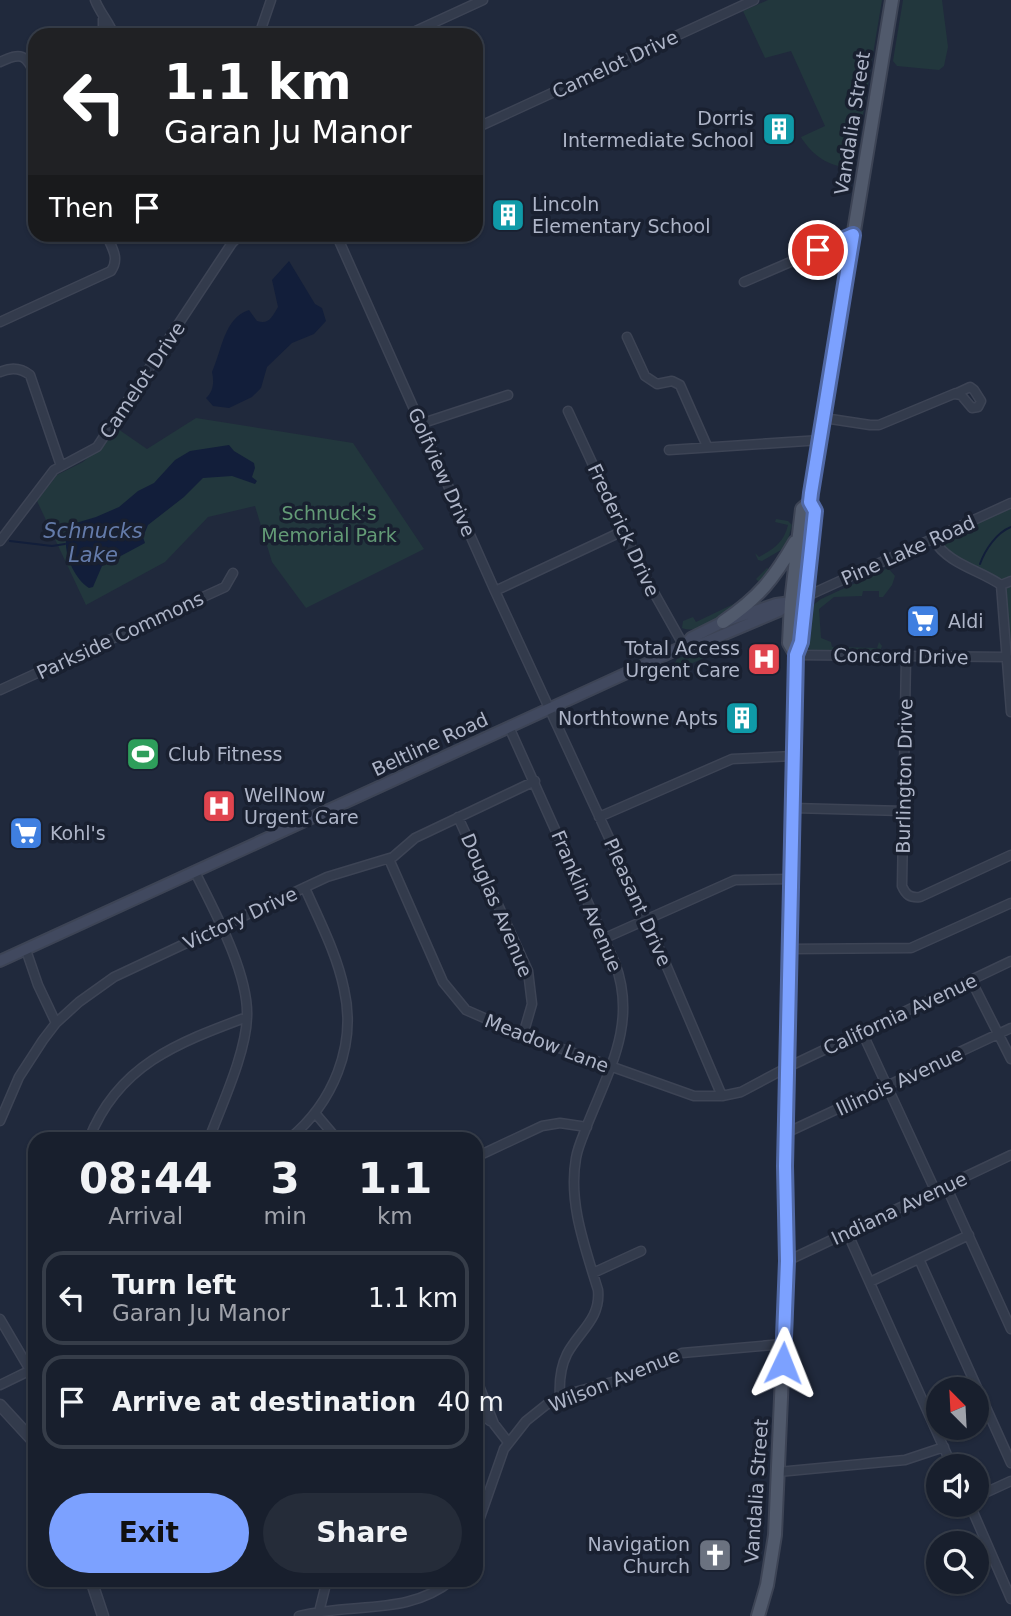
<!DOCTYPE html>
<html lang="en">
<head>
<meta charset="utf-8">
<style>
  :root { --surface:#181f2d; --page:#252c39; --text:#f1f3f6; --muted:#9fa2aa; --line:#363d49; --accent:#7ca1ff }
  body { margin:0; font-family:"DejaVu Sans",sans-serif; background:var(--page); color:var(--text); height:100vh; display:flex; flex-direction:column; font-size:26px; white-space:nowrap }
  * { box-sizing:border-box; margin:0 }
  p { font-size:23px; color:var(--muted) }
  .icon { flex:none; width:38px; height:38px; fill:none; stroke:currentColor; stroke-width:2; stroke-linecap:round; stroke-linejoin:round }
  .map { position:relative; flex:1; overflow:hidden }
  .side { position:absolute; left:28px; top:1132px; width:455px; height:455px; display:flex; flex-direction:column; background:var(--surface); border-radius:21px; box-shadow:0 2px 5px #0004,0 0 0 2px var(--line) }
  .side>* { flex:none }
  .hud { position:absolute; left:28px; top:28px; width:455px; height:214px; border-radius:21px; box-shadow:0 2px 5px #0004,0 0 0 2px var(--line); background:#202124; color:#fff; overflow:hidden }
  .needle { width:46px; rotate:336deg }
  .buttons { position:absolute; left:926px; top:1377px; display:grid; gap:14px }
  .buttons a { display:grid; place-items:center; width:63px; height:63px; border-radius:50%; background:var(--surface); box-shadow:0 2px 5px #0004,0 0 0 2px var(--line); font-size:35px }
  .pin { position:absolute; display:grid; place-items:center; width:60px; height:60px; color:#fff; margin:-30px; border:4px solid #fff; border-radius:50%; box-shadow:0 2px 7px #0007 }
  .me { position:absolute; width:77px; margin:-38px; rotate:2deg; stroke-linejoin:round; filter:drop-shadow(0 0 5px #0008) }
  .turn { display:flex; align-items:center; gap:24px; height:147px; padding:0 21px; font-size:32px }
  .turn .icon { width:91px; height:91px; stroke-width:2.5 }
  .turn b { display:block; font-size:49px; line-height:60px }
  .then { display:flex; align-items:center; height:66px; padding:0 21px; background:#0003; gap:14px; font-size:26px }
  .eta { display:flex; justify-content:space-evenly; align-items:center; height:119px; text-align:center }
  .eta b { font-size:42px; font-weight:600; line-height:49px }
  .button { display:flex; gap:14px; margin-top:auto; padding:14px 21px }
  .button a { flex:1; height:80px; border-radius:42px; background:var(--accent); color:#111; font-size:28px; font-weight:600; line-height:80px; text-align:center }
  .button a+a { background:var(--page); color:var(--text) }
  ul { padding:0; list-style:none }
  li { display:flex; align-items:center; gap:21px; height:94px; margin:0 14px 10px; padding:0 7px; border:4px solid var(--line); border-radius:21px }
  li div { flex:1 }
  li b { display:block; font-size:26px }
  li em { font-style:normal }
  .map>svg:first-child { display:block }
  .green { fill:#22373d }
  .water { fill:#121e3a }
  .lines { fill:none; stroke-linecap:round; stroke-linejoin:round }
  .stream { stroke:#121e3a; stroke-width:2 }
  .minor-casing { stroke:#3d4455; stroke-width:11 }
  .tertiary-casing { stroke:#3d4455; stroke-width:13 }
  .secondary-casing { stroke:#3d4455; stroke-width:14 }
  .primary-casing { stroke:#3d4455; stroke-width:16 }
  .minor { stroke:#333b4c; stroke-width:8 }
  .tertiary { stroke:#333b4c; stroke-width:10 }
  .secondary { stroke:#41495f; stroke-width:10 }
  .primary { stroke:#515a6c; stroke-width:12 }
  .route-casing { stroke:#5169a6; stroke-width:18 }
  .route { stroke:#7ca1ff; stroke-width:12 }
  .labels { text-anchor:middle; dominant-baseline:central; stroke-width:7; stroke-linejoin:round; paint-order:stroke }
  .street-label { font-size:19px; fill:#aeb5c8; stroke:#192030 }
  .poi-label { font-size:19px; fill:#aeb5c8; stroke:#192030; text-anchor:start }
  .park-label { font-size:19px; fill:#639b76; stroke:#192030 }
  .water-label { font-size:21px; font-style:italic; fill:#647baa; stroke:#192030 }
</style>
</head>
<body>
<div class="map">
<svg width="1011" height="1616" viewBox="0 0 1011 1616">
  <rect width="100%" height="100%" fill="#20293c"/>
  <!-- green -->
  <path class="green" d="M768,0H882L854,169C830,166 816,159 802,139L801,137L825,126L791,51L765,58L743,11Z
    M903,0H942L948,47L944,66L939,70L897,66L893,61Z
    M196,418L353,443L424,549L306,608L272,562L255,506L208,517L165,562L86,605L37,501L57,475L83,462L118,429L147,449Z
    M1011,503V698L1001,586L970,569L933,539Z
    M776,519L788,521L792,525L786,547L762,561L758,560L755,553L759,557C774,549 784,542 788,525L775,522Z
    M767,568L772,571V575C757,596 710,638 682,628L683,621L693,617L696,622L744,599L760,583L756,579Z
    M888,568L895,576L892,585L883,597H879V591H863L862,596L834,597L819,609L821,638L831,642L832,647L877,648L879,642L882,646L880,651L876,653L811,651L805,644L808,609L821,599Z
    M707,647L711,649L714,659L708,656L682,668L680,670L684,673L679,674L674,665L677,659Z"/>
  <!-- water -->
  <path class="water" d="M289,261L315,304L322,308L326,321L314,334L292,343L267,367L261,388L252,397L229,408L213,406L206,398C214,391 214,381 212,372C222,350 224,318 249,310L257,321C269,325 272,317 278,307L272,280Z
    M229,445L234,451L254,463L255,468L252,477L257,481L255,484L232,476L203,478L184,497L148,525L143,537L145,543L102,566L93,587L89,588C71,576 60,545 69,525L96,517L119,507L138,491L154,483L175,460L190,451Z"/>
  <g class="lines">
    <!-- stream -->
    <path class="stream" d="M10,541L52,546L65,544
      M980,564C985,550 996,533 1011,527"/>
    <!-- minor casing -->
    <g class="minor-casing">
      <path id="minor" d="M95,0C100,13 109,22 114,35
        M103,19V26L107,35
        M259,35L271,0
        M407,35L483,0
        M0,62C21,52 26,54 35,75
        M476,128L754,0
        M336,234L495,591L647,920L722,1096
        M744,282L853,235
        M0,322L111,271C120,258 112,248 106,234
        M627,337L645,376L657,384L672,381L680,385L707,446
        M0,372C11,367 21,368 30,375L61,466
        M970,387L974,390L981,401L978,407L972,408L961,395L955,394Z
        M568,411L644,575L684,646
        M824,418L870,425H879L956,393L961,395L972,408
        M420,424L508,395
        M669,450L821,440
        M933,539C949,565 978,569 1001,585
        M0,541L54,470L97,447L232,243L241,234
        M1001,585L1011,712
        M1001,585L1011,581
        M495,591L623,531
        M805,597L1011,503
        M796,655L1007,657
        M906,657L902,886C906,895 910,898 920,897L1011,855
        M0,690L225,587L233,573
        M509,727L615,963C637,1022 610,1068 588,1123C584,1134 578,1146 576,1158C568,1203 585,1247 598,1290C601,1319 579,1331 567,1354C560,1368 559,1383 560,1398
        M793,808L903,811
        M458,817L528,971L532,1004L523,1035
        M599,817L732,759L794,756
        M389,859L443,982L466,1010L523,1035L694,1096H722L741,1092L788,1067L1011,961
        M195,872C214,910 249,974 247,1017C246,1053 222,1104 209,1139
        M605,938L735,880L792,879
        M790,949L911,948L1011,903
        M26,950L38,985L56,1023
        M971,980L1011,1059
        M862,1032L935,1190
        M315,1113L337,1139
        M0,1121L19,1077L43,1040L56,1023L79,1002L114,977L327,877L393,857L415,838L535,781
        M786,1133L1011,1028
        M89,1139C118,1065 177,1043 247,1017
        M289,1139C333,1103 357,1046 344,989C337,954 319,920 305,888
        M476,1157L542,1126L560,1123L587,1127
        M946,1186L1011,1329
        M847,1232L952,1466
        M919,1259L1011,1463
        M787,1261L1011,1155
        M593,1273L641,1251
        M870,1282L969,1235
        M0,1319L30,1370
        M476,1378L494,1424L508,1442
        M0,1385L35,1368
        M476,1410L490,1421
        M778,1472L905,1460L944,1447
        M976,1497L1011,1481
        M970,1505L1011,1599
        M476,1529L504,1449L526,1421L546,1405L571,1393L616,1381L682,1353L783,1344
        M319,1612L327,1580
        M299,1616C355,1602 408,1616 452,1580"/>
    </g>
    <!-- tertiary casing -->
    <g class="tertiary-casing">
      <path id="tertiary" d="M0,1405L35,1443
        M91,1580L103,1616"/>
    </g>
    <!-- secondary casing -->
    <g class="secondary-casing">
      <path id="secondary" d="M684,646L694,647L779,611L791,602L805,597
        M0,961L629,672L684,646L691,638L723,622L776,604L791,602"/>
    </g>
    <!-- primary casing -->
    <g class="primary-casing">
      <path id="primary" d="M723,622C759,597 773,580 795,542
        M796,655L789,643L791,602L802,509L810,502
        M758,1616L767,1585L775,1535L787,1261L785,1166L796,655L801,642L815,511L810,502L811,493L892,0"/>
    </g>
    <!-- minor -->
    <use href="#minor" class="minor"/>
    <!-- tertiary -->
    <use href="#tertiary" class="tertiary"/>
    <!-- secondary -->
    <use href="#secondary" class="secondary"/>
    <!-- primary -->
    <use href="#primary" class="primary"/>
  </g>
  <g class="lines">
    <!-- route casing -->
    <g class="route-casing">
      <path id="route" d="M783,1363L787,1261L785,1166L796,655L801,642L815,511L810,502L811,493L853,235L818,250"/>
    </g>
    <!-- route -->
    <use href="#route" class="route"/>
  </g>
  <!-- icons -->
  <defs>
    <g id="building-square" transform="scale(1.75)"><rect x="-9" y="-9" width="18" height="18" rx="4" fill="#0f9aa8" stroke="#192030"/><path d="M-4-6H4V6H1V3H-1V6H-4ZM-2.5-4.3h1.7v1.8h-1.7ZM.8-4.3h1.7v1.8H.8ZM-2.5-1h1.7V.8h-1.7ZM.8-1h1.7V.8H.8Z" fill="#fff"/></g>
    <g id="supermarket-square" transform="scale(1.75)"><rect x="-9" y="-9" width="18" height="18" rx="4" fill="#3f7fe0" stroke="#192030"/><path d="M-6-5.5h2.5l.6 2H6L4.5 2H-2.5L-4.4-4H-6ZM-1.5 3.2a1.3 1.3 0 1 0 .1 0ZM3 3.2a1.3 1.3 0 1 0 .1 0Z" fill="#fff"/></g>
    <g id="hospital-square" transform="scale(1.75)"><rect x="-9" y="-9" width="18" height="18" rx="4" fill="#e0444e" stroke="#192030"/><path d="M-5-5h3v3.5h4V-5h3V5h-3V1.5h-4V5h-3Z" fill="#fff"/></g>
    <g id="stadium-square" transform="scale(1.75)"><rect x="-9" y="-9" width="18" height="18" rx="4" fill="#2e9e5b" stroke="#192030"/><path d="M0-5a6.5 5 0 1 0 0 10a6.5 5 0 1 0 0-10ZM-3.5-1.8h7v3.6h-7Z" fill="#fff"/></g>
    <g id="church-square" transform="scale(1.75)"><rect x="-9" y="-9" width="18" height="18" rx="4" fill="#6b7280" stroke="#192030"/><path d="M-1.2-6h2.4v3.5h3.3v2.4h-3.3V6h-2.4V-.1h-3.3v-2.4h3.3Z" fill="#fff"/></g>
  </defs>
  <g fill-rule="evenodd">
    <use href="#building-square" x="779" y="129"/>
    <use href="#building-square" x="508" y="215"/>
    <use href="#supermarket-square" x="923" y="621"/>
    <use href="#hospital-square" x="764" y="659"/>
    <use href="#building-square" x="742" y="718"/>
    <use href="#stadium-square" x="143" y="754"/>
    <use href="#hospital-square" x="219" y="806"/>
    <use href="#supermarket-square" x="26" y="833"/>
    <use href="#church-square" x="715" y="1555"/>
  </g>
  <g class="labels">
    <!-- street labels -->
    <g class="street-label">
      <text transform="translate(615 64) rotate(-25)">Camelot Drive</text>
      <text transform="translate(852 123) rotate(-81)">Vandalia Street</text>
      <text transform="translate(142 380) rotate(-56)">Camelot Drive</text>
      <text transform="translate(442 472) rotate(66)">Golfview Drive</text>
      <text transform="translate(624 530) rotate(65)">Frederick Drive</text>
      <text transform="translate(908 550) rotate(-24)">Pine Lake Road</text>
      <text transform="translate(120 635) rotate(-25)">Parkside Commons</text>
      <text transform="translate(901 656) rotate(1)">Concord Drive</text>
      <text transform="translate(430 744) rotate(-25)">Beltline Road</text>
      <text transform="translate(904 776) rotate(-89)">Burlington Drive</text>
      <text transform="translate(587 901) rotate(67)">Franklin Avenue</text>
      <text transform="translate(638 902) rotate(66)">Pleasant Drive</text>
      <text transform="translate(497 905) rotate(67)">Douglas Avenue</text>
      <text transform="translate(240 918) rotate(-25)">Victory Drive</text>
      <text transform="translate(900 1014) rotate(-25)">California Avenue</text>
      <text transform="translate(547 1043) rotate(21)">Meadow Lane</text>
      <text transform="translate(899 1081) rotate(-25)">Illinois Avenue</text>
      <text transform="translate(899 1208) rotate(-25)">Indiana Avenue</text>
      <text transform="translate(614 1380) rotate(-22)">Wilson Avenue</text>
      <text transform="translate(756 1491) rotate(-86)">Vandalia Street</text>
    </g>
    <!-- poi labels -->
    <g class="poi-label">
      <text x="754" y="118" text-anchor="end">Dorris<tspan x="754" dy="22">Intermediate School</tspan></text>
      <text x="532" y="204">Lincoln<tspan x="532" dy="22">Elementary School</tspan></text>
      <text x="948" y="621">Aldi</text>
      <text x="740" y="648" text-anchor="end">Total Access<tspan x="740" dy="22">Urgent Care</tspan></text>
      <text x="718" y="718" text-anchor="end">Northtowne Apts</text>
      <text x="168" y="754">Club Fitness</text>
      <text x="244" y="795">WellNow<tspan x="244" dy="22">Urgent Care</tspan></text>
      <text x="50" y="833">Kohl's</text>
      <text x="690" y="1544" text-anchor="end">Navigation<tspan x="690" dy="22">Church</tspan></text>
    </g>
    <!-- park labels -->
    <g class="park-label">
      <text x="329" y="513">Schnuck's<tspan x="329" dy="22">Memorial Park</tspan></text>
    </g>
    <!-- water labels -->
    <g class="water-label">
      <text x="93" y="531">Schnucks<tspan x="93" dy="24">Lake</tspan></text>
    </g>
  </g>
</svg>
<div class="buttons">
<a><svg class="needle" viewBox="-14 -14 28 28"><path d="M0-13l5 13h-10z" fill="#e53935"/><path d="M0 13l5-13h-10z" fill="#9fa2aa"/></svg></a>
<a><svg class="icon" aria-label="sound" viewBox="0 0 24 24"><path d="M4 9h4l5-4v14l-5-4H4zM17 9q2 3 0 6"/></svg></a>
<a><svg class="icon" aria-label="search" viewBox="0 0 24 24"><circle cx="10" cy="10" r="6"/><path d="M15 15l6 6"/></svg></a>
</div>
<div class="pin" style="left:818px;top:250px;background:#d93025"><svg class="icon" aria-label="arrive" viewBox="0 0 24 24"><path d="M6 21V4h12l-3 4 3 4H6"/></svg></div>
<svg class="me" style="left:783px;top:1363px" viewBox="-20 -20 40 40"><path d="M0-17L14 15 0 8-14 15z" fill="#7ca1ff" stroke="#fff" stroke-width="4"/></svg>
<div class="hud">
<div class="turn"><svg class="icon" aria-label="left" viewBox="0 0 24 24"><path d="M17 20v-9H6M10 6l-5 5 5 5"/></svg><div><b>1.1 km</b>Garan Ju Manor</div></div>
<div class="then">Then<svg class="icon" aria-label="arrive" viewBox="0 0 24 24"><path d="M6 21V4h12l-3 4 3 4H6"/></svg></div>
</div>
<section class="side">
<div class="eta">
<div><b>08:44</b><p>Arrival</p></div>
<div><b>3</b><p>min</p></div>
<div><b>1.1</b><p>km</p></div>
</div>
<ul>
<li><svg class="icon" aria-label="left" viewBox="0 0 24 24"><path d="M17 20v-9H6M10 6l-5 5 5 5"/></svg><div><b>Turn left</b><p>Garan Ju Manor</p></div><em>1.1 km</em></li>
<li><svg class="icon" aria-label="arrive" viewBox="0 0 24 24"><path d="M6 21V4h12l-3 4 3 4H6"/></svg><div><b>Arrive at destination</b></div><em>40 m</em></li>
</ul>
<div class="button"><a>Exit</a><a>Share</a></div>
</section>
</div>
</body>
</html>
